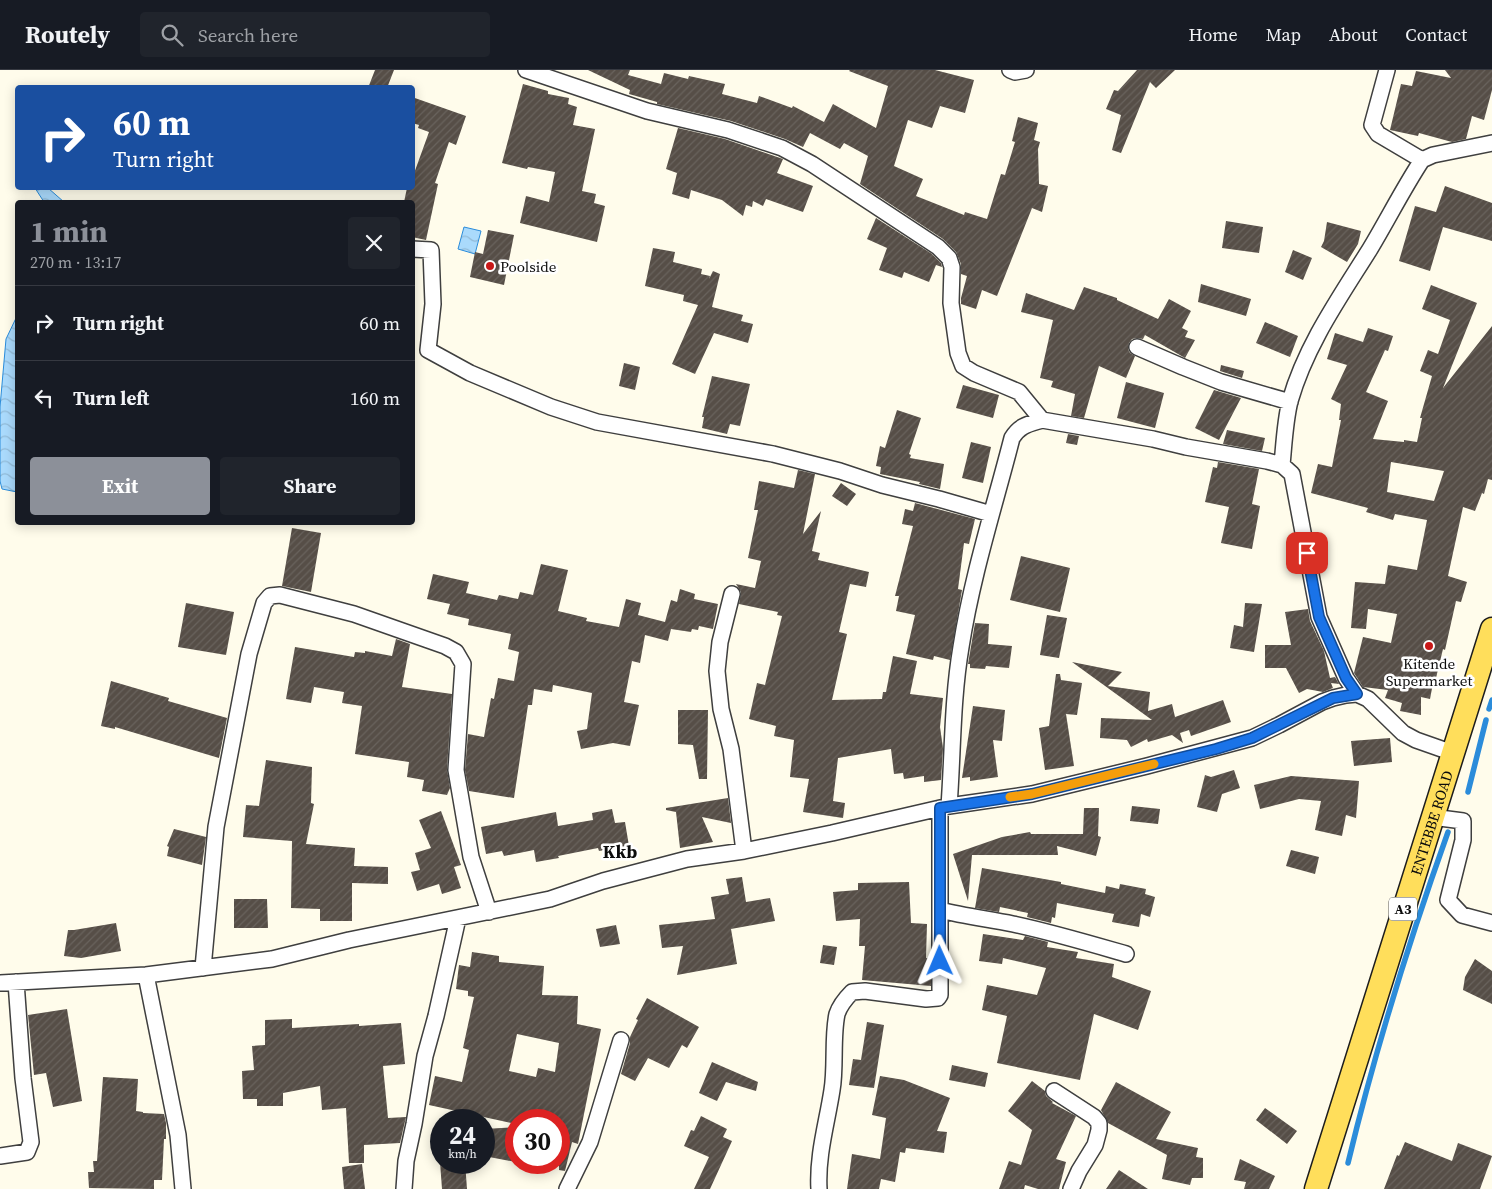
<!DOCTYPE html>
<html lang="en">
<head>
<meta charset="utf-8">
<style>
  :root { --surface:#171b24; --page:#20242c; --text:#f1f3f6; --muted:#9ea1a6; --line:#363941; --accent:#8c9099 }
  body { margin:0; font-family:"Source Serif 4",serif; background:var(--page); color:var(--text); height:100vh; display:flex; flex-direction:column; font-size:19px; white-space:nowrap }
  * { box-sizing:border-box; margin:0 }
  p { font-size:16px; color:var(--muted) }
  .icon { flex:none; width:28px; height:28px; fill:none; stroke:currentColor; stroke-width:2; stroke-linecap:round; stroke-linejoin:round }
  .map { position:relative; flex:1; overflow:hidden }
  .drawer { position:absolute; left:15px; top:130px; width:400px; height:325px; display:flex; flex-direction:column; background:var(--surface); border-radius:5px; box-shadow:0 2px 12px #0003 }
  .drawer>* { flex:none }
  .top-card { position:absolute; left:15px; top:15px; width:400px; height:105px; border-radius:5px; box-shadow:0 2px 12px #0003; background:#1a4fa0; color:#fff; overflow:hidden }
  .speed { position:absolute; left:430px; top:1039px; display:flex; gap:10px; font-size:25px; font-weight:700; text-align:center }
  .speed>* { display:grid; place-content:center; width:65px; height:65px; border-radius:50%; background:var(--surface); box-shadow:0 2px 12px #0003; line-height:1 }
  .speed small { font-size:12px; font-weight:400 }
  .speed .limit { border:8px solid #d22; background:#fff; color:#111 }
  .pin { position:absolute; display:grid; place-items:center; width:42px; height:42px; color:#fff; margin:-21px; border-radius:10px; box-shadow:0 2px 8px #0006 }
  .me { position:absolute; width:55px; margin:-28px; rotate:359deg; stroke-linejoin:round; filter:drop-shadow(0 0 4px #0008) }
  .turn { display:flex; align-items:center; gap:18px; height:105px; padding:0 15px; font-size:22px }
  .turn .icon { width:65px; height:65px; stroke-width:2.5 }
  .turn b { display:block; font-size:35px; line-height:42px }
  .round { display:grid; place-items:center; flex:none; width:52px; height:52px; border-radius:5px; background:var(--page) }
  .head { display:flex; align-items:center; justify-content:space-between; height:85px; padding:0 15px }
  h1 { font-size:30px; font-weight:700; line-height:38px; color:var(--accent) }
  .action { display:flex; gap:10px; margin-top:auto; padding:10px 15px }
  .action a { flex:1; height:58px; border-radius:5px; background:var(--accent); color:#fff; font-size:20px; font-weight:700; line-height:58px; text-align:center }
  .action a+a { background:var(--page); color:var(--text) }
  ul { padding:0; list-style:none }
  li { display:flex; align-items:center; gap:15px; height:75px; padding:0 15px; border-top:1px solid var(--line) }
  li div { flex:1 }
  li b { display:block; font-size:19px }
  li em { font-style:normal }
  header { display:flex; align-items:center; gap:30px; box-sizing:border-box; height:70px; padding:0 25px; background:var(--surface); border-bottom:1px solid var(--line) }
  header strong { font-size:24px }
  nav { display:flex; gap:28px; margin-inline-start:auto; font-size:18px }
  .search { width:350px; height:45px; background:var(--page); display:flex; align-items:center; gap:12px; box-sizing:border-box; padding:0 18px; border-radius:5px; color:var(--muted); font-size:19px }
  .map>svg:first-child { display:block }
  .water { fill:url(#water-waves); stroke:#2b8cda }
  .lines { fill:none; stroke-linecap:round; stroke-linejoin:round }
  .stream { stroke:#2b8cda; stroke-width:5.5 }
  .building { fill:url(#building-hatch); fill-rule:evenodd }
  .street-casing { stroke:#3f3f3f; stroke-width:18 }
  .primary-casing { stroke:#1d1d1d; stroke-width:25 }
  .street { stroke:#fff; stroke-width:15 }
  .primary { stroke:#ffde5b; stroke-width:22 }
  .route-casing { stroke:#114b97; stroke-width:12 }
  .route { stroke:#1a73e8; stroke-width:9 }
  .slow { stroke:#f59e0b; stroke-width:9 }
  .poi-dot { fill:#c81818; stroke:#fff; stroke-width:2 }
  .labels { text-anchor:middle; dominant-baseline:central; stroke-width:5; stroke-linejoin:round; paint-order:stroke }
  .shield { fill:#fff; stroke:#555; stroke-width:1 }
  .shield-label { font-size:14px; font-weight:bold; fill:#0c0c0c }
  .poi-label { font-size:15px; fill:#0c0c0c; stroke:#fff; text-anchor:start }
  .street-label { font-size:15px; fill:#0c0c0c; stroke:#fff }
  .quarter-label { font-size:18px; font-weight:bold; fill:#0c0c0c; stroke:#fff }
</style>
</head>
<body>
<header>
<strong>Routely</strong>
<div class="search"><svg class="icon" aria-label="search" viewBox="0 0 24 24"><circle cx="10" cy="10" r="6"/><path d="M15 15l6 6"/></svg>Search here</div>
<nav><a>Home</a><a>Map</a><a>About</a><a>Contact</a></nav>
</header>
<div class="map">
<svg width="1492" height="1119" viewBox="0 0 1492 1119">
  <defs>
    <pattern id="water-waves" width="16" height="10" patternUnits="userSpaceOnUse" patternTransform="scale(1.25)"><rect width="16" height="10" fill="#aadafc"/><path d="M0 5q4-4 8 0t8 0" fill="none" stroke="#91bad7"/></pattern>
    <pattern id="building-hatch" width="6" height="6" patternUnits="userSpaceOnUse" patternTransform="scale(1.25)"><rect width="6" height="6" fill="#564e47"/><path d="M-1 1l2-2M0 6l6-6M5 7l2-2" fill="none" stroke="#69635d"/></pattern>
  </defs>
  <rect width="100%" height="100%" fill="#fffceb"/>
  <!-- water -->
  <path class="water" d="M35,118H48L64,132H44Z
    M464,157L481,161L475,184L458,179Z
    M17,246V422L2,419L0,411V337L6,269Z"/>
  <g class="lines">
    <!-- stream -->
    <path class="stream" d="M1489,639L1492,630
      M1468,722L1486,650
      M1348,1093C1375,981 1409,871 1448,762"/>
  </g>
  <!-- building -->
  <path class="building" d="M375,0H394L387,18H368Z
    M588,0H630L628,5L661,14L664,3L688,9L689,6L725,14L722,24L757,33L759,26L792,38L793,36L824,52L833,34L876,58L888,16L849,1L850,0H935L974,10L965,43L940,36L932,58L908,50L894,96L923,109L916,126L964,145L965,142L987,149L1001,104L1005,105L1015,72L1012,71L1018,47L1038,53L1034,70L1040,72L1038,79L1039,114L1048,116L1042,142L1032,138L997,226L982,220L976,239L961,234V228L967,206L961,204V194L956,182L943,169L860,114L868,86L844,73L840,79L810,63L803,77L785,69L731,51L657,34V32L629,24L630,20Z
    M1137,0H1175L1156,18L1150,12L1121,83L1112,80L1121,45L1106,39L1114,20L1118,21Z
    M1445,0H1492V20L1484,50L1472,46L1466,69L1452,72L1419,63L1418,66L1390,60L1401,14L1412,16L1416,1L1451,8Z
    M523,14L548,21V24L569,28L568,34L577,37L573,55L595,59L582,121L596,124L594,133L605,136L597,172L520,153L526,126L549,132L555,102L528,97L527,99L502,93Z
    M412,27L466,46L456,75L449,72L435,113L438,114L426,170L412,167V132H404L407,118H412V109L429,62L418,58L419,55L412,53Z
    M678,58L725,69L783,89L777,103L813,116L803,142L766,129L763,136L753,131L752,137L746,135L743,146L722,130L691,120L689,129L672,124L677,103L666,99Z
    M1445,116L1492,133V171L1443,157L1430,201L1399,191L1415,136L1436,142Z
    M876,148L932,184L941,193L942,197L936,195L929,212L904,202L902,208L879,200L887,178L867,169Z
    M1226,151L1263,157L1259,183L1222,178Z
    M1327,152L1361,161L1358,174L1347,192L1321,177L1324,171Z
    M488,160L514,165L504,215L470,207L475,182L483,184Z
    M653,178L675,182L673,192L702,199L701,204L710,206L709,209L713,201L720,204L712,237L743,245L741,251L753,254L748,273L714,263L695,304L672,294L698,235L683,231L684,225L645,216Z
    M1293,180L1312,188L1303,210L1285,202Z
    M1201,214L1251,229L1246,246L1198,232Z
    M1431,215L1477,233L1443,318L1492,256V410L1488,409L1484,424L1482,423L1475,441L1463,437L1448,506L1467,512L1461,532L1456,531L1445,580L1443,579L1436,608H1434L1430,629L1421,627V645L1400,641L1402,633L1385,628L1388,620L1363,617L1354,603L1363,567L1391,573L1397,544L1368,539L1366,559L1351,558L1355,512L1385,514L1388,495L1417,500L1427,450L1395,444L1393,450L1366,442L1368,438L1311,423L1318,394L1332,397L1341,350H1339L1341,334L1331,329L1347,295L1327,289L1335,263L1363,272L1368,258L1393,266L1388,281L1385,280L1366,322L1388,331L1373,369L1404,372V370L1417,372L1422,348H1420L1432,306L1420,301L1428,280L1438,284L1450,250L1422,239ZM1391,392L1444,401L1434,431L1387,422Z
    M1084,217L1117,228V230L1158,249L1169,229L1191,241L1182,258L1188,261L1185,267L1195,270L1185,288L1145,265L1143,269L1136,268L1132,269L1129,273L1128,279L1130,283L1135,286L1126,308L1099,296L1084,348L1071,346L1075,324L1051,317L1053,311L1040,308L1053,250L1021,242L1026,223L1074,240Z
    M1265,252L1298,266L1290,287L1256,273Z
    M624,293L640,297L635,320L619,316Z
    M1221,295L1244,301L1242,308L1220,301Z
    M712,306L750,314L740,356L730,354L727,364L702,358L704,347H702Z
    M1126,312L1164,323L1155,358L1117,348Z
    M963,315L999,325L993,348L956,338Z
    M1214,320L1241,328L1219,370L1195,358Z
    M897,340L921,348L909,384L911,385L910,388L944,394L940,419L919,414L920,412L880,404L881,397L876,396L880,376L885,378Z
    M1227,360L1265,368L1262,381L1223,374Z
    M1068,364L1079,366L1077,375L1066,373Z
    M971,372L991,377L983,413L962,408Z
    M1218,392L1259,399L1252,434L1260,436L1252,479L1221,473L1229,437L1205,432L1213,397L1217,398Z
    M798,400L815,404L803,464L821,441L812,481L820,483L818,490L869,502L866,517L850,514L839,562L847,564L832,630L882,629L883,622H886L893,586L917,591L910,624L943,628L940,657L943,678L941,710L924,712V706L904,709L903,703L894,704L891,679L838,688L833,731L845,733L843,748L803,742L809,709L790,707L794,670L774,666L776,656L749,649L757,613L765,615L782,546L777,545L778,542L739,534L741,522L736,514L755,518L761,491L748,488L758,440H754L759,411L794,418Z
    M841,413L856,424L847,436L832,426Z
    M915,433L975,449L969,474L964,473L958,519L962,520L950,590L934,586L933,590L906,584L915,545L896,541L899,526H895L913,456L902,454L905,439L913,441Z
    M292,458L321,463L311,522L282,516Z
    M1021,486L1070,498L1060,542L1010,530Z
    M541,494L568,500L558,541L587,548L586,551L619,557L626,529L641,533L638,545L665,552L671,530L677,532L680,519L695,524L694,529L718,534L713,559L699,556L698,560L692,559L691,562L671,559L668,571L645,565L640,593L632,591L624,632L639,635L630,676L613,673L581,679L577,661L587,659L592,623L553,615L552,622L534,619L532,635H528L514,728L469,721L465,700L468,664L484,667L491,628L494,629L498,608L514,611L519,582L508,579L511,564L468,555L469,549L447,544L450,534L427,529L433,504L469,512L466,523L497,530L499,525L518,529L520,522L533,525Z
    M186,533L234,542L226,585L178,577Z
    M1245,533L1262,534L1254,582L1230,578L1234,555L1243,557Z
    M1308,539L1310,551L1324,581L1330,608L1335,607L1339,614L1331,613L1333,618L1323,622L1307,619L1299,623L1286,598H1265V575H1291L1285,542Z
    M1047,545L1067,548L1059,588L1040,585Z
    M975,553L989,554L988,574L1012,576L1009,598L986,596L985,599L970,598V594H968Z
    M396,569L410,574L402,617L452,624L447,699L450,718L447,725L422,721L424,710L407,707L409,692L355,684L362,636L342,633L344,622L314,617L311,633L286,629L295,577L354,587L355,582L365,583V581L392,586Z
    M1072,592L1122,602L1108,616L1150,622L1148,641L1172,634L1175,647L1223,630L1231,652L1191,666L1189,660L1180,663L1183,673L1172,665L1148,672L1147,669L1131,677L1127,670L1100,668L1101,648L1152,650Z
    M1056,604H1060L1061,610L1082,613L1077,645L1066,644L1074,696L1045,700L1039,658L1049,656Z
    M111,611L169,628L168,631L227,648L219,688L115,657V659L101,656Z
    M973,636L1005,640L1002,671L993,670L998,707L970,711V707L962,708Z
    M678,640H708L707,709H699L693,675L678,674Z
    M1390,668L1392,692L1354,696L1351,671Z
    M266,690L312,697L311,733L314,734L306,774L355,778L354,796L388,797V814L352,813V851H320V839L291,838L292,771L243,767L246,735L259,736Z
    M1234,700L1240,718L1222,724L1217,742L1197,737L1205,705L1211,707Z
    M1291,706L1359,711L1356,748L1346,745L1342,766L1315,760L1321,731L1299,729L1260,739L1254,715Z
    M728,728L731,753L702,747L713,772L680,778L676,742L666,740V738Z
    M1132,736L1160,739L1158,754L1130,751Z
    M1084,738H1099L1098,766L1101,767L1096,786L1057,776L1058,785H972L968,831L953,784L1002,767L1030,762L1031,764H1083Z
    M612,739L615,753L625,752L629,776L599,781L598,778L558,786L559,788L536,792L534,780L504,786L502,781L486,784L481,757L556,742L558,756L593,750L592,743Z
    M441,741L461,795L454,797L461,818L442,824L439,814L417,821L411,802L420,800L415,783L431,778L419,750Z
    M174,759L206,767L202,795L167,786L169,777L167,776Z
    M1291,780L1319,787L1315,804L1286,796Z
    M982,798L1061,812V814L1105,823L1106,816L1119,819L1120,814L1146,819L1145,824L1155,827L1150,847L1141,844L1139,857L1112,852L1114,844L1057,833L1055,848L1052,847L1051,853L1027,847L1028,843L1000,837L999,842L975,838Z
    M742,807L746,832L770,828L775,851L731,859L737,894L677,905L683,876L662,878L659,855L715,849L711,827L729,824L726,809Z
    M909,812L911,853L927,854L926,888L931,889V916L862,910L865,876H859L860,849L836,851L833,822L858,820V813Z
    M234,829H267L268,858H234Z
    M116,853L121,881L81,888L64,886L68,860H74Z
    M616,855L620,874L600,877L596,859Z
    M983,864L1023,870L1025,866L1048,872L1047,877L1078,882L1076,888L1114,894L1112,907L1151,921L1138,960L1094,944L1080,1010L997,993L1007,946L982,940L987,915L1037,925L1046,898L1003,888L1002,894L979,891Z
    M823,875L837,877L834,895L820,893Z
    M472,882L499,886V892L544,896L542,925L578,926L577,954L601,959L578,1074L572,1072L565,1101L559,1100V1050H516V1054L429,1035L435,1006L462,1012L469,980L463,978L474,927L468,926V921L456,919L459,895L470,897ZM517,964L559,973L555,1002L538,998L536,1007L509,1001Z
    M1475,889L1492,901V934L1463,920L1465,907Z
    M647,928L699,957L687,978L682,975L669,998L648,988L635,1011L621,1004L630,973V967L638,950L636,949Z
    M67,939L82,1031L53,1037L46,1003L34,1005L28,945Z
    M292,949V958L359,954V956L401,953L405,994L383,996L388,1048L406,1047L400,1073L364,1075V1093H349L346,1038L322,1040L320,1016L283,1023V1036H257V1029H243L242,1001L254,1000L252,976L265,975V950Z
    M867,952L884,955L874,1018L849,1015L853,989L861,990Z
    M712,992L758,1012L756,1021L726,1012L717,1031L699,1023Z
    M952,995L988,1003L985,1017L949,1010Z
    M880,1006L904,1010L950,1028L937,1061L947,1062L944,1083L906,1078L905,1083L900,1082L895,1112L881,1109L879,1119H847L852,1084L880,1089L886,1048L872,1045Z
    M103,1007L138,1009L136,1041L143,1042V1043L164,1044L166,1053V1069H164L162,1110H154V1119L89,1118L88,1102H94L93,1091H97Z
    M1032,1011L1045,1021L1046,1026L1053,1032L1052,1033L1076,1046L1056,1089L1066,1092L1059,1119H1038L1025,1115L1024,1119H999L1009,1091L1021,1095L1032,1060L1008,1041Z
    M1116,1012L1171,1042L1156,1069L1198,1078L1196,1087L1203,1088V1108H1192L1190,1115L1162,1109L1167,1085L1108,1053L1101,1040Z
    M1265,1038L1297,1061L1287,1074L1256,1050Z
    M701,1046L727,1059L723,1067L732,1071L710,1119H694L709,1087L684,1076L691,1060L694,1061Z
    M516,1057V1092L484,1086V1059Z
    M1405,1072L1452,1091L1458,1073L1492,1086L1480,1119H1384L1397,1085L1399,1086Z
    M1240,1089L1275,1106L1269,1119H1244L1246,1112L1234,1110Z
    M440,1092H465L467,1119H442Z
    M362,1094L365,1119H344L342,1097Z
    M1119,1100L1148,1119H1106Z"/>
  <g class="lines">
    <!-- street casing -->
    <g class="street-casing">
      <path id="street" d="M526,0L647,41L728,60L782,78L812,94L938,177L949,188L952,197L951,233L958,283L963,296L974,303L1019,322L1042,350L1153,369L1186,377L1267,391L1282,395L1292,404L1319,547L1346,608L1357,624
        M1010,0L1015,2L1026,0
        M1387,0L1372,55L1378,64L1422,90L1433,85L1492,73
        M412,179L431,180L433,234L428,280L470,303L551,337L597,352L773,384L840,401L882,415L939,429L991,444
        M1137,277L1183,297L1221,312L1290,332
        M1282,395C1284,374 1285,351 1290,331C1306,275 1340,227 1370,179C1388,149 1403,119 1422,90
        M732,524L720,572L717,601L721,639L731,679L744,781
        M949,736C953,683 952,630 961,577C972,506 994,438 1012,368C1020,355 1029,354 1042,350
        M1432,747L1463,751V770L1448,830L1462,845L1492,853
        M940,840C964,846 988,849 1013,854C1051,862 1088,873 1126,884
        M203,898L216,757L249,584L264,533L270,526L280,525L354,544L445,576L456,582L463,594L456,700L471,787L489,842
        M146,905L178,1065L183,1119
        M0,913L146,905L272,889L349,870L550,829L603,811L687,789L744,781L832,763L949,736L1032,724L1147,696L1252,668L1279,655L1322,632L1333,628L1346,625L1357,624L1368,629L1403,663L1416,670L1453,683
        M1054,1021L1094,1047L1099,1053V1060L1095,1075L1079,1101L1071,1119
        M0,1086L27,1082L31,1072L23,1008L16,912
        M404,1119L406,1091L414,1054L425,986L436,946L458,848
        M567,1119L590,1072L621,970
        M819,1119C817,1085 827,1053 832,1020C836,997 832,967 837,944C840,935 845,929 852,922L865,921L926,929L938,928L940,925V738"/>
    </g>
    <!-- primary casing -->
    <g class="primary-casing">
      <g id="primary">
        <path id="s1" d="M1316,1119L1492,559"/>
      </g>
    </g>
    <!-- street -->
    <use href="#street" class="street"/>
    <!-- primary -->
    <use href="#primary" class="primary"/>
  </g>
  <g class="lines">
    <!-- route casing -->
    <g class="route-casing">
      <path id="route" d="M940,891V738L1032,724L1216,679L1252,668L1333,628L1357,624L1346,608L1319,547L1307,483"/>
    </g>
    <!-- route -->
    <use href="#route" class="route"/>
    <!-- slow -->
    <path class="slow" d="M1010,727L1032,724L1154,694"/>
  </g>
  <!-- markers -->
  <g class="poi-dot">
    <circle cx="490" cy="196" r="5"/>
    <circle cx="1429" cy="576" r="5"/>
  </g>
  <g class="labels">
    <!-- shield labels -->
    <rect class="shield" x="1389" y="827.5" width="28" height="23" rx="4"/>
    <g class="shield-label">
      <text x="1403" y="839">A3</text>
    </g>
    <!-- poi labels -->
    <g class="poi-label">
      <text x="500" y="196">Poolside</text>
      <text x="1429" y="593" text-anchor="middle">Kitende<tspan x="1429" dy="17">Supermarket</tspan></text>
    </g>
    <!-- street labels -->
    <g class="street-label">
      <text stroke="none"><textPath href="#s1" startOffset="384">ENTEBBE ROAD</textPath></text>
    </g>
    <!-- quarter labels -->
    <g class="quarter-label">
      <text x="620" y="781">Kkb</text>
    </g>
  </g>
</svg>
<div class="speed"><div>24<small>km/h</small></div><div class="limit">30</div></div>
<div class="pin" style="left:1307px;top:483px;background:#d93025"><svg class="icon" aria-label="arrive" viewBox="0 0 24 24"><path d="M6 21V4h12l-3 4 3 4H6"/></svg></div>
<svg class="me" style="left:940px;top:891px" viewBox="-20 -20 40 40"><path d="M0-17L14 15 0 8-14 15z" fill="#1a73e8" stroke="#fff" stroke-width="4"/></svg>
<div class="top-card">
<div class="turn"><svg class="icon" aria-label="right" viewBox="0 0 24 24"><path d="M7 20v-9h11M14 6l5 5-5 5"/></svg><div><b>60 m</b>Turn right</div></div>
</div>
<section class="drawer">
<div class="head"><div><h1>1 min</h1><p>270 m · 13:17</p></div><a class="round"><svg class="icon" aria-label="close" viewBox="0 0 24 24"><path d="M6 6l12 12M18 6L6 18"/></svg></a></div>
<ul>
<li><svg class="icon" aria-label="right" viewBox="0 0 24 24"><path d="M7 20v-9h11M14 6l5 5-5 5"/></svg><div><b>Turn right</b></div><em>60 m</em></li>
<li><svg class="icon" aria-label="left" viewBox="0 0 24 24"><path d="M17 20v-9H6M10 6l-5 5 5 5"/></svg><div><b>Turn left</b></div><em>160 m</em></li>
</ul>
<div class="action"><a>Exit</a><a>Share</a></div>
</section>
</div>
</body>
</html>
